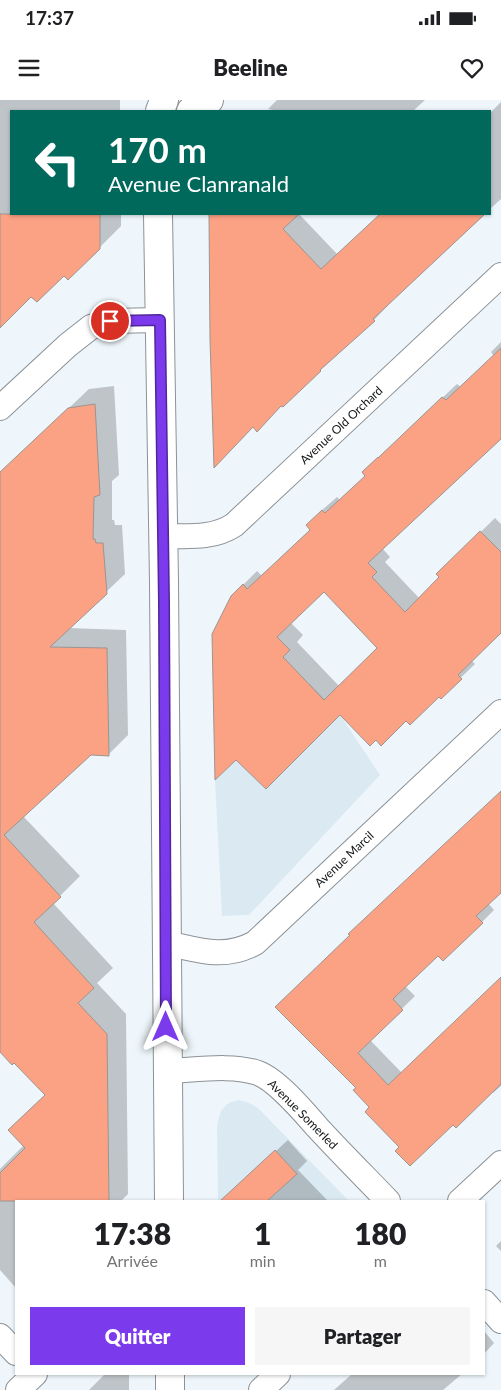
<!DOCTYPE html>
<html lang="fr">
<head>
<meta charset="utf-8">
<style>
  :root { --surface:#fff; --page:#f6f6f6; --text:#202124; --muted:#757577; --accent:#7c3aed }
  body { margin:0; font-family:Lato,sans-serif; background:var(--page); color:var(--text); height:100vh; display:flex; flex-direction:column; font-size:19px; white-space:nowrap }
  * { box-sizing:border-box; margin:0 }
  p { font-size:16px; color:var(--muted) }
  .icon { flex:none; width:28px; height:28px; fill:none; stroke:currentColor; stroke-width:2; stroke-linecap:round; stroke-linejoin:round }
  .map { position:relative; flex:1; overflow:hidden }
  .details { position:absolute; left:15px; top:1100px; width:470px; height:175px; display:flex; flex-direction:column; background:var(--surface); border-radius:0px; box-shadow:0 1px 4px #0004 }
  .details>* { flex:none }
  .top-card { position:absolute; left:10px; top:10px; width:481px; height:105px; border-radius:0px; box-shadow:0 1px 4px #0004; background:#00695c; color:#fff; overflow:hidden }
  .pin { position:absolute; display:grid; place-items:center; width:42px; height:42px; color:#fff; margin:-21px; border:2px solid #fff; border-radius:50%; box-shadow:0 1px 5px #0007 }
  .me { position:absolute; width:55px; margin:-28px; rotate:0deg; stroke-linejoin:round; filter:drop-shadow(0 0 4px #0008) }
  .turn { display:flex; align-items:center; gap:18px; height:105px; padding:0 15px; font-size:22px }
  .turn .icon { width:65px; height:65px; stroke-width:2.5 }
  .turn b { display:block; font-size:35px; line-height:42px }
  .eta { display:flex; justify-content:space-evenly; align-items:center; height:85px; text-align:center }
  .eta b { font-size:30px; font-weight:800; line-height:35px }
  .action { display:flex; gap:10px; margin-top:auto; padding:10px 15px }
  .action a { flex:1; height:58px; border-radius:0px; background:var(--accent); color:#fff; font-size:20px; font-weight:800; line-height:58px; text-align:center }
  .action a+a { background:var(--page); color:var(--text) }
  .status { display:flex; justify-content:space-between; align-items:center; height:35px; padding:0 25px; background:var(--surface); direction:ltr }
  .status svg { height:14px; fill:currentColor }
  header { display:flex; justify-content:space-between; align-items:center; height:65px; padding:0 15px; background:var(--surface); font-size:22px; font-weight:800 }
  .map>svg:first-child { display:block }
  .built { fill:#dbe9f2 }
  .shadow { fill:#0003; fill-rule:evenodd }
  .building { fill:#fca284; stroke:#9c9491; fill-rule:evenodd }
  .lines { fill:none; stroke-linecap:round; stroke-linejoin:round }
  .street-casing { stroke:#8c9297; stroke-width:26 }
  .secondary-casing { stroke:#8c9297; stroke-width:30 }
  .street { stroke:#fff; stroke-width:24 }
  .secondary { stroke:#fff; stroke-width:28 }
  .route-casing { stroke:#51269a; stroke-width:12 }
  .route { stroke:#7c3aed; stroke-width:9 }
  .labels { text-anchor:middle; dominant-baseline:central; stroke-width:4; stroke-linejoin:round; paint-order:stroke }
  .street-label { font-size:12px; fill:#111416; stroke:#fff }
</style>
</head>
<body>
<div class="status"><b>17:37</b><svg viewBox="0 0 49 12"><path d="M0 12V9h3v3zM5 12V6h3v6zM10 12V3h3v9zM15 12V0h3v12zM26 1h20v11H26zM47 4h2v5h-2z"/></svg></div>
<header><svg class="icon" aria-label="menu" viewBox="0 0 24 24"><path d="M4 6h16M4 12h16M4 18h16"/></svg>Beeline<svg class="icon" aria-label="heart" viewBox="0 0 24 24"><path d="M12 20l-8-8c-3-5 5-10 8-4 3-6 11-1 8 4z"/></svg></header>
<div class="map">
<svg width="501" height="1290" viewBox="0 0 501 1290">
  <rect width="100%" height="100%" fill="#eef6fb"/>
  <!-- built -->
  <path class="built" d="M310,584L340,615L380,675L249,815L222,816L215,680Z
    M239,1000L249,1003L258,1008L349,1101H218L217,1026L219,1017L221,1011L226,1005L231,1002Z"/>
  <!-- shadow -->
  <path class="shadow" d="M0,0H120V11H11V114H121V126L68,179L64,175L31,195L0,221Z
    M277,0H425L413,11H272L273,10L268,9Z
    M501,2V99L490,109V13Z
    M210,114H299L338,155L382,114H485L388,203L389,204L374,220L320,270L212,240Z
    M501,242V338L382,448L390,457L385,462L419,498L441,477L452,460L495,418L501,424V531L471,560L475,564L441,597L439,595L406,619L376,638L340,613L266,687L232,496L257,471L262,476L311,429L321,411L337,397L340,400L366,376L363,372L457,284L461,287L494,256L491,252ZM324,490L378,548L339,586L297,542L303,535L290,522Z
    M114,286L119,375L112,381V420H114L115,425H122L125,474L68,528L126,530L128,635L109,654H91L23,716L80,776L53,803L113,868L97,883L126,914L128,1094L121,1101H16V1188L0,1170V1069L24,1045L10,1030L46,994L14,961L0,950V373L89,289Z
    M501,693V791L488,803L494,810L482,822L438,854L405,886L415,896L370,940L402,973L501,878V986L493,993L492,992L453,1023L400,1047L357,988L277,907Z
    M288,1040L307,1061L298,1070L328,1101H230V1093Z
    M501,1141V1151L496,1146Z
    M484,1231L494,1243L484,1254Z
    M105,1274H129V1290H89Z
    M352,1274H462L443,1290H334Z"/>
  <!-- building -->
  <path class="building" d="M0,114H100V149L68,180L64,176L37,202L31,197L0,228Z
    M209,114H299L283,129L321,169L380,114H485L373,219L375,221L320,270L321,271L283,307L281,306L257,332L253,327L214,368L210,240Z
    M501,248V339L368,463L377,472L372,477L405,512L439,477L436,474L480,431L501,452V533L458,575L462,579L441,599L439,597L410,625L406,621L381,646L376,640L370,646L340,615L266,689L236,660L215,680L212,534L231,496L243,484L247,489L310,430L306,425L322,410L325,413L365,376L362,372L378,357V358L442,297L446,300ZM324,492L377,548L324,600L283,557L290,550L277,537Z
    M95,304L100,395L94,397L93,439H95L96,443H103L107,494L50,547L107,548L109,656L91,655L4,735L61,797L34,822L94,888L78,903L107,934L109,1101H0V1073L25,1048L8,1030L45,995L14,963L12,965L0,952V372L68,308Z
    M501,691V793L476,816L483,823L443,861L438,856L393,899L403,910L358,953L388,985L501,877V984L456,1028L453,1025L410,1066L395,1051L399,1047L365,1012L369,1007L353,990L356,988L275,907L350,835L348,834Z
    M275,1050L297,1074L267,1101H220Z"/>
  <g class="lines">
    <!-- street casing -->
    <g class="street-casing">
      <path id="street" d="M0,308L68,245L91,227L110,221L160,220
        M163,436C187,436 213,439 234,425L501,175
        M166,843C199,850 223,860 255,843L501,612
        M167,971C195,970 233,964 258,973C277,980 303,1011 317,1027C340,1052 364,1076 388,1101
        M460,1101L501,1063
        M484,1202L501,1221
        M0,1236L16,1253
        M18,1290L35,1274
        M261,1290L278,1274"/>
    </g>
    <!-- secondary casing -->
    <g class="secondary-casing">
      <path id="secondary" d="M160,11L164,0
        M191,11L209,0
        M158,114L164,482L169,1101
        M170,1274V1290"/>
    </g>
    <!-- street -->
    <use href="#street" class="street"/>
    <!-- secondary -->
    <use href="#secondary" class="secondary"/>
  </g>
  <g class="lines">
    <!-- route casing -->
    <g class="route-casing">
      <path id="route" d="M110,221L160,220L164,502L166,927"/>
    </g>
    <!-- route -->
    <use href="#route" class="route"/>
  </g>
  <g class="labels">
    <!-- street labels -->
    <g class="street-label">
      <text transform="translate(341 325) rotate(-43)">Avenue Old Orchard</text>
      <text transform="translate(344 759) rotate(-43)">Avenue Marcil</text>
      <text transform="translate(303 1014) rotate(45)">Avenue Somerled</text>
    </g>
  </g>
</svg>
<div class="pin" style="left:110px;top:221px;background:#d93025"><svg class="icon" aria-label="arrive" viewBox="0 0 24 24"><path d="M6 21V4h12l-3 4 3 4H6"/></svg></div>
<svg class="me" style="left:166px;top:927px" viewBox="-20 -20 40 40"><path d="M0-17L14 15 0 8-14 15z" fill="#7c3aed" stroke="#fff" stroke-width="4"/></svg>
<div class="top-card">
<div class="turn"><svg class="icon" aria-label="left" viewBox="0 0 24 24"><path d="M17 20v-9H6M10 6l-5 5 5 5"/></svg><div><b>170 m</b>Avenue Clanranald</div></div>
</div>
<section class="details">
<div class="eta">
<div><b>17:38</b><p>Arrivée</p></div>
<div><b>1</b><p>min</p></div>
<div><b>180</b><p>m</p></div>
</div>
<div class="action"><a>Quitter</a><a>Partager</a></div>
</section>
</div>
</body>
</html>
